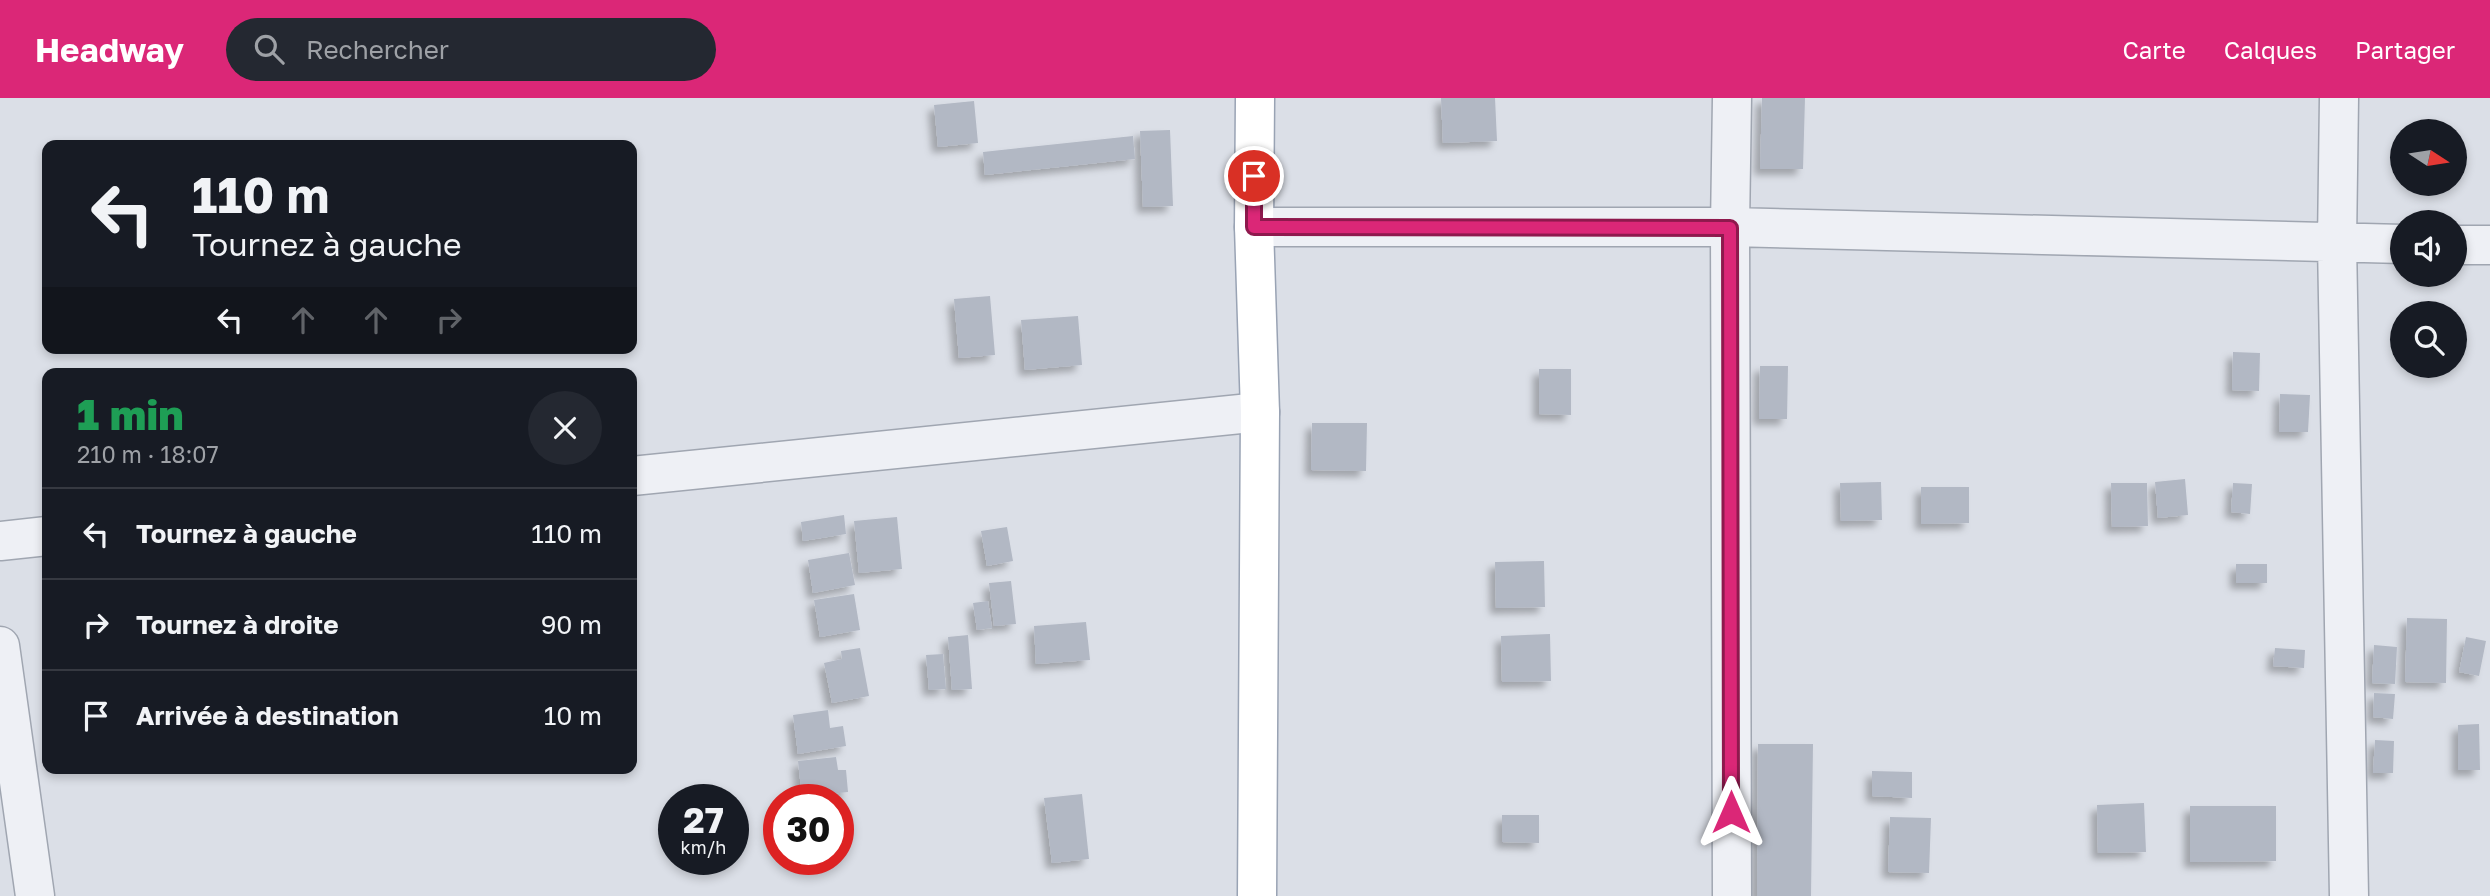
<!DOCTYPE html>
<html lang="fr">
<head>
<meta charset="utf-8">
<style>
  :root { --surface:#171b24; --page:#242831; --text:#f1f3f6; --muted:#9ea1a6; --line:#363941; --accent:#db2777 }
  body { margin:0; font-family:"Golos Text",sans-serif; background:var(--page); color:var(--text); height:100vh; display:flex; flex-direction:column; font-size:26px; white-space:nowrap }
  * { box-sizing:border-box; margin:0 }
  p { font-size:23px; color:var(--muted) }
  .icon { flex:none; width:38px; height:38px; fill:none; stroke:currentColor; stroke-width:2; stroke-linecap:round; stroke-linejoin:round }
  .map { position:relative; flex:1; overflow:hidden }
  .sheet { position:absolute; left:42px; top:270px; width:595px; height:406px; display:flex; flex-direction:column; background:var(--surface); border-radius:14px; box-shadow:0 4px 10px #0003 }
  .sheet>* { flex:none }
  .top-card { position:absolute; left:42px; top:42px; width:595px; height:214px; border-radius:14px; box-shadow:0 4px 10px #0003; background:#171b24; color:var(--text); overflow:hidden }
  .needle { width:46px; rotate:102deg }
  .buttons { position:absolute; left:2390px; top:21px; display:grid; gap:14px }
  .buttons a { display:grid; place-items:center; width:77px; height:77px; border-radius:50%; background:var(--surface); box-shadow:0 4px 10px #0003; font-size:35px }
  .speed { position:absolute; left:658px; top:686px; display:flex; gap:14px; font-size:35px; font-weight:700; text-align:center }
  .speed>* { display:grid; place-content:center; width:91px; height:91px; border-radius:50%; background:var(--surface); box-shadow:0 4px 10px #0003; line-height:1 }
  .speed small { font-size:18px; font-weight:400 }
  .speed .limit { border:10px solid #d22; background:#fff; color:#111 }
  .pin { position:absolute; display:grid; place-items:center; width:60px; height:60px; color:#fff; margin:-30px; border:4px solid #fff; border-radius:50%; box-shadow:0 2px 7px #0007 }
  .me { position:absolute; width:77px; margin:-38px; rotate:0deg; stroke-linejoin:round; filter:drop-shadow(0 0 5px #0008) }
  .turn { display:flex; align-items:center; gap:24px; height:147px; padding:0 35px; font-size:32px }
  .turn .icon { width:91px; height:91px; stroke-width:2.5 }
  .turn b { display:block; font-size:49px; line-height:60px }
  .lanes { display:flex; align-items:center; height:66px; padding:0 35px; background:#0003; justify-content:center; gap:35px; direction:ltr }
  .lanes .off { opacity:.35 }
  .round { display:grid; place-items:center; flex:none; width:74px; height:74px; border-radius:37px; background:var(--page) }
  .overview { display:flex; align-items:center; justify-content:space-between; height:119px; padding:0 35px }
  h1 { font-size:42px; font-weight:800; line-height:52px; color:#1e9e55 }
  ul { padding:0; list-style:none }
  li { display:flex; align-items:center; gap:21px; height:91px; padding:0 35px; border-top:2px solid var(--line) }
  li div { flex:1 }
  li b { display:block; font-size:26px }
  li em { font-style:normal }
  header { display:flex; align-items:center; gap:42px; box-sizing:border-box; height:98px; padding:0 35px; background:var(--accent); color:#fff }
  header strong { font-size:33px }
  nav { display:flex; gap:38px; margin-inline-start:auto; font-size:24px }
  .search { width:490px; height:63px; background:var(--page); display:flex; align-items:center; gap:18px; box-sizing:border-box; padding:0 24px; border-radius:38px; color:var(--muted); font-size:26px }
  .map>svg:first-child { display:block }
  .building { fill:#b2b8c4; filter:url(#shadow) }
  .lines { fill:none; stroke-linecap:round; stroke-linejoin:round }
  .street-casing { stroke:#a0a6b1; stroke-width:41 }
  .primary-casing { stroke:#99a3b4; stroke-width:41 }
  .street { stroke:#eef0f5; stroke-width:38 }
  .primary { stroke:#fff; stroke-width:38 }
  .route-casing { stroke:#8e194d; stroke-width:18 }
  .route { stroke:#db2777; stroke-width:12 }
</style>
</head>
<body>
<header>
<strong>Headway</strong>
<div class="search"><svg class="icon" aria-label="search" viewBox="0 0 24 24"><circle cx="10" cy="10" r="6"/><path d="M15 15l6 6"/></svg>Rechercher</div>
<nav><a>Carte</a><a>Calques</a><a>Partager</a></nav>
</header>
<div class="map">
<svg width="2490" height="798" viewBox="0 0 2490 798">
  <defs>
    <filter id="shadow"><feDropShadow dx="-6" dy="6" stdDeviation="3.5" flood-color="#0004"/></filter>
  </defs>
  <rect width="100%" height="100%" fill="#dbdfe7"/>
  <!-- building -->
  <path class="building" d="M1441,0H1495L1497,43L1443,45Z
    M1762,0H1805L1803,71H1760Z
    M974,3L978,45L938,49L934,7Z
    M1170,32L1173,108L1143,109L1140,33Z
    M1133,38L1135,61L985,77L983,54Z
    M990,198L995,257L959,260L954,201Z
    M1078,218L1082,267L1025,272L1021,222Z
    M2233,254L2260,255L2259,293L2232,292Z
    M1760,268H1788L1787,321H1759Z
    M1539,271H1571V317L1539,316Z
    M2280,296L2310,297L2308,334H2279Z
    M1312,325H1367L1366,373L1311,372Z
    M2185,381L2188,417L2158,420L2155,384Z
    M1881,384L1882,422L1841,423L1840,385Z
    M2111,385H2147L2148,428L2112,429Z
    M2233,385L2252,386L2250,416L2231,414Z
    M1921,389H1969V425L1921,426Z
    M844,417L846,436L803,443L801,424Z
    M897,419L902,471L859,475L854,423Z
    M1007,429L1013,463L987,468L981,433Z
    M849,455L855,487L813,495L808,462Z
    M1544,463L1545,509L1496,510L1495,464Z
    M2236,466H2267V485H2236Z
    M1011,483L1016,526L994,528L989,485Z
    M854,496L860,532L820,539L814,502Z
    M988,503L992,530L977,532L973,505Z
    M2407,520L2447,521L2446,585L2405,584Z
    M1086,524L1090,562L1036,566L1034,528Z
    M1550,536L1551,583L1502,584L1501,538Z
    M968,537L972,591L952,592L948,539Z
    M2466,539L2486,543L2479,578L2459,574Z
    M2374,547L2397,549L2395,586L2372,585Z
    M860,550L869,598L832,605L824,565L842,561L841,553Z
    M2275,550L2305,552L2304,570L2273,568Z
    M943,556L946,591L929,592L926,557Z
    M2374,595L2395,596L2393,621L2373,619Z
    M828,612L830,630L843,628L846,648L798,656L793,617Z
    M2479,626L2480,672H2458V627Z
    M2375,642L2394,643L2393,675H2373Z
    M1758,646H1813L1811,798H1757Z
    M836,659L838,672H846L848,694L802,699L798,663Z
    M1872,673L1912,674V700L1872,698Z
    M1082,696L1089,761L1052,765L1044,700Z
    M2144,705L2146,754L2098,755L2097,707Z
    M2190,708H2276V763L2190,764Z
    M1502,717H1539V745L1502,744Z
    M850,718L852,734L838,736V719Z
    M1890,719L1931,720L1929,775L1888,774Z"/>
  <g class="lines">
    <!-- street casing -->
    <g class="street-casing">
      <path id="street" d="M2339,0L2337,145L2349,798
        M1254,129H1730L2403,146
        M2455,147H2490
        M632,378L1260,314
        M0,443L47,438
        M0,548L35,798
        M1732,798L1730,129L1732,0"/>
    </g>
    <!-- primary casing -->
    <g class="primary-casing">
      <path id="primary" d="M1255,0L1254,129L1260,314L1257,798"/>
    </g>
    <!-- street -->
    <use href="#street" class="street"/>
    <!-- primary -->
    <use href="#primary" class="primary"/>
  </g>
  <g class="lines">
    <!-- route casing -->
    <g class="route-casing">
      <path id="route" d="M1254,78V129L1730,130L1731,714"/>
    </g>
    <!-- route -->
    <use href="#route" class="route"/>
  </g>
</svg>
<div class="buttons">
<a><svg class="needle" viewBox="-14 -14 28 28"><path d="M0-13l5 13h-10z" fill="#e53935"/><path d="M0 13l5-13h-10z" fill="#9ea1a6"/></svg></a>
<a><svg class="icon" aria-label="sound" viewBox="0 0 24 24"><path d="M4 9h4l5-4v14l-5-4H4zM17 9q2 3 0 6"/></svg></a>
<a><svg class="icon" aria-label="search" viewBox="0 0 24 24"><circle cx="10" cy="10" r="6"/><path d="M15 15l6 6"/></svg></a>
</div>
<div class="speed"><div>27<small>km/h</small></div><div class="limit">30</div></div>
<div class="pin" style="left:1254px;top:78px;background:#d93025"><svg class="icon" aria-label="arrive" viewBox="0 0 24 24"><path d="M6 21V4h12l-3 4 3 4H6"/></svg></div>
<svg class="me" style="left:1731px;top:714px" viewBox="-20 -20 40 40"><path d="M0-17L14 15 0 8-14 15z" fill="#db2777" stroke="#fff" stroke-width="4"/></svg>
<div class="top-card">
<div class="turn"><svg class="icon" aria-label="left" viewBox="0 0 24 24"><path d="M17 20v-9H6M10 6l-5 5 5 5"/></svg><div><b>110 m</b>Tournez à gauche</div></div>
<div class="lanes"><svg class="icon" aria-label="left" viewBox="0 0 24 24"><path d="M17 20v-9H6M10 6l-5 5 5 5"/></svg><svg class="icon off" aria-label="ahead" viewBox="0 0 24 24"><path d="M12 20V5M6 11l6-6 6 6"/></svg><svg class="icon off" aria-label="ahead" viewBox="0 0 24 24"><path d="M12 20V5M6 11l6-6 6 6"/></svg><svg class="icon off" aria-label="right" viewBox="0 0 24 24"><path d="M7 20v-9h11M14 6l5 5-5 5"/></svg></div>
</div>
<section class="sheet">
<div class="overview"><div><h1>1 min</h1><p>210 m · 18:07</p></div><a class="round"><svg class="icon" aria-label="close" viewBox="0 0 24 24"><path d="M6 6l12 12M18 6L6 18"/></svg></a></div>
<ul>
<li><svg class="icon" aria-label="left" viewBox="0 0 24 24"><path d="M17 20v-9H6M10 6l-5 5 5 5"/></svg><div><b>Tournez à gauche</b></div><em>110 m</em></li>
<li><svg class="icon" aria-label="right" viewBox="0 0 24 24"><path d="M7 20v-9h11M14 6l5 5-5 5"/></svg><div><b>Tournez à droite</b></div><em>90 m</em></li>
<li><svg class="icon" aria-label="arrive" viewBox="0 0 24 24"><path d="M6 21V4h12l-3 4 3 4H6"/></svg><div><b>Arrivée à destination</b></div><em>10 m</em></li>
</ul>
</section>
</div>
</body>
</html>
